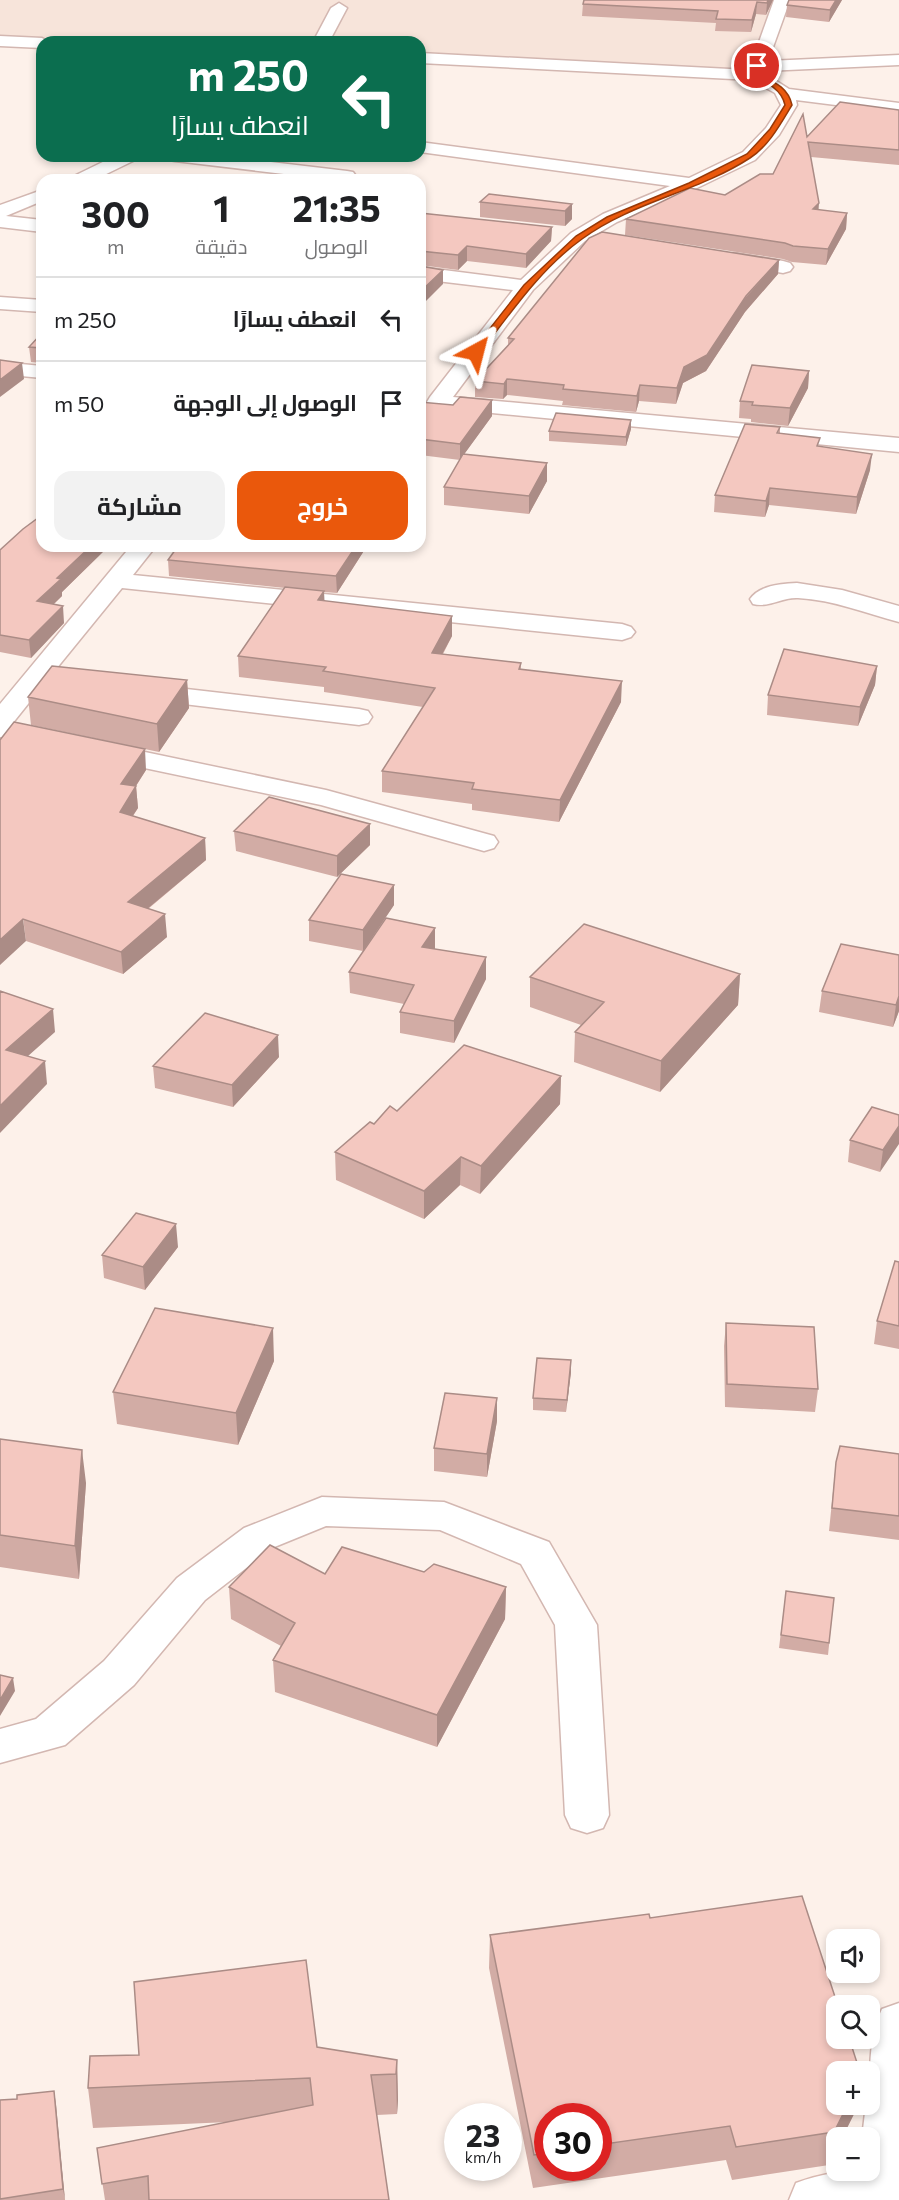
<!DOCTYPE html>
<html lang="ar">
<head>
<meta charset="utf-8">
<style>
  :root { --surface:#fff; --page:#f2f2f2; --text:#202124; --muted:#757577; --line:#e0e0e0; --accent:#ea580c }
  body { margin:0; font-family:Commissioner,Cairo,sans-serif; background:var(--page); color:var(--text); direction:rtl; height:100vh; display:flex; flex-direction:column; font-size:22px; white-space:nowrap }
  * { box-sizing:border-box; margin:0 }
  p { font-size:20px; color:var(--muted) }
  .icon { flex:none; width:33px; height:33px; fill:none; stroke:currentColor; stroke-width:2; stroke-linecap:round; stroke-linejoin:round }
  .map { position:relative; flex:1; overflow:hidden; direction:ltr }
  .sheet { position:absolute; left:36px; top:174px; width:390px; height:378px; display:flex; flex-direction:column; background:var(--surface); border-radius:18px; box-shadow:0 3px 9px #0003; direction:rtl }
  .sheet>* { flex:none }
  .guide { position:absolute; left:36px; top:36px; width:390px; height:126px; border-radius:18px; box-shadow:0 3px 9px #0003; direction:rtl; background:#0b6e4f; color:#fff; overflow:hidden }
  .buttons { position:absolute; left:826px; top:1929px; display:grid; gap:12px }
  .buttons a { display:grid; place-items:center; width:54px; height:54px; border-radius:12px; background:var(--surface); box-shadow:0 3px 9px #0003; font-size:30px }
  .speed { position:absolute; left:444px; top:2103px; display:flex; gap:12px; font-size:30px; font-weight:700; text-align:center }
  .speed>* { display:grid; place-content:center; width:78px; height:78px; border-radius:50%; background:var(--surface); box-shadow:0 3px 9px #0003; line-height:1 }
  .speed small { font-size:15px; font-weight:400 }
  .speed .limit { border:9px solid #d22; background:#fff; color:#111 }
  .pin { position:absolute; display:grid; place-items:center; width:51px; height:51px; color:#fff; margin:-26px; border:3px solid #fff; border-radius:50%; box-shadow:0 2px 6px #0007 }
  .me { position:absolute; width:66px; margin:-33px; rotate:38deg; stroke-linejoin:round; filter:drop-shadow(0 0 4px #0008) }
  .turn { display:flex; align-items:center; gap:21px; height:126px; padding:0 18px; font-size:27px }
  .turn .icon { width:78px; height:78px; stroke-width:2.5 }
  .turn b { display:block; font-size:42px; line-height:51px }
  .eta { display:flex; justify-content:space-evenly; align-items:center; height:102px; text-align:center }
  .eta b { font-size:36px; font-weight:700; line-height:42px }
  .cta { display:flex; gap:12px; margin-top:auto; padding:12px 18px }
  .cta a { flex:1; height:69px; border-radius:18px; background:var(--accent); color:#fff; font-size:24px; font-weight:700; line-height:69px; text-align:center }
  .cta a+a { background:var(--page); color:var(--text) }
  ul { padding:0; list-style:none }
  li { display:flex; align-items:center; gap:18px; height:84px; padding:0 18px; border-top:2px solid var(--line) }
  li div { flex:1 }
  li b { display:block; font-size:22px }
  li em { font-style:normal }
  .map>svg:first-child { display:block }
  .residential { fill:#f7e4da }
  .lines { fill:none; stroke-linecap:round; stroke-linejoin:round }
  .minor-casing { stroke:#d3b7b1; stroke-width:3 }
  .secondary-casing { stroke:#d8b8b0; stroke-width:3 }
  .minor { fill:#fff; fill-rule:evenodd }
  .secondary { fill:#fff; fill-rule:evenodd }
  .wall { fill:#d2aca5; fill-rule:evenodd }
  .shaded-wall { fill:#ab8c86 }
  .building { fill:#f4c8c0; stroke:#ab8c86; stroke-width:1.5 }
  .route { fill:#ea580c; stroke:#983908; stroke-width:1.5 }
</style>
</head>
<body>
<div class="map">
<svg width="899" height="2200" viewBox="0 0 899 2200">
  <rect width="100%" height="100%" fill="#fdf1ea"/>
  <!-- residential -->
  <path class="residential" d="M0,0H780L754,75L420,60V42L0,41Z"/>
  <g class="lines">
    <!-- minor casing -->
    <g class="minor-casing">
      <path id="minor" d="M774,0H790L768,61L899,55V65L765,71L764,73L789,89L899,103V113L796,100L797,105L779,135L755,160L697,188L617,222L585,241L533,290L453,397L899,438V452L430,407L427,402L430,397L513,290L420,279V267L521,280L571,233L603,214L670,186L420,152V142L689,178L743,152L766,128L781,105L775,93L752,80L420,63V53L749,70Z
        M339,3L347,8L329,42H313L331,8Z
        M0,36L42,38L49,42H42V48L0,46Z
        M115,156H138L135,160L94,180H71L74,176Z
        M166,156H221L347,171L353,172L356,176L353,180H335L175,161L169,160Z
        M42,190V201L6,216L42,220V232L0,227V205Z
        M734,253L783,261L790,263L793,267L790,271L783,273L727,263L724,259L727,255Z
        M0,297L42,300V312L0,309Z
        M0,362L42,366V378L0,374Z
        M131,546H156L133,575L622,624L631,627L635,632L631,637L622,640L122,588L52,674L95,680L99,686L95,692L86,694L40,689L12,724L61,734L65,740L61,746L51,748L0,737V704Z
        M797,583L842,590L899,606V622C865,613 834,600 798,598C782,597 769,608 753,604L750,599C760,585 781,584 797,583Z
        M143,684L359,709L368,711L372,717L368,723L359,725L134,698L130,692L134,686Z
        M102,743L326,790L494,836L498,842L494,848L484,851L321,805L92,757L88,751L92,745Z
        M322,1497L444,1502L549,1542L597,1625L609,1815L603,1828L587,1833L571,1828L565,1815L555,1625L521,1564L440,1530L326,1526L272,1548L205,1600L134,1685L65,1745L0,1763V1729L36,1719L104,1661L177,1578L244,1528Z
        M899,2003V2200H859L856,2189L858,2170H870V2138H862L866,2104H870C870,2073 868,2039 882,2009Z"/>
    </g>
    <!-- secondary casing -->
    <g class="secondary-casing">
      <path id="secondary" d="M899,2163V2200H789L796,2183C820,2174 844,2170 870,2170V2167Z"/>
    </g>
    <!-- minor -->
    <use href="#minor" class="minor"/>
    <!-- secondary -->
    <use href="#secondary" class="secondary"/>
  </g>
  <!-- wall -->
  <path class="wall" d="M584,0H773L766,15L756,14L751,32L715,31L716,23L582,16L583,4Z
    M842,0L829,22L786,17L787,5Z
    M899,110V165L811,157L818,210L847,213L846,229L826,265L792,262L783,259L625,235L626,219L725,195L773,174L807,137Z
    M480,202L572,204V219L565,226L480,217Z
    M420,213L552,227L551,241L526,268L467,261L458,270L420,265Z
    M779,260L778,274L745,312L706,371L683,383L676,404L639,401L636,412L562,405L563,401L507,395L503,399L475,397V381L508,345V338Z
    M42,333V363L31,362L29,347Z
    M809,371L808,388L788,426L751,422V419L739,418L740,401Z
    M420,402L492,416L464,454L547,463V481L529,514L444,505V487L460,460L420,455Z
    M780,427V434L819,446L870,470L856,514L769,505L765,517L714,512L715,495Z
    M631,429L626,446L549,441V431Z
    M42,546H109L62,592V596L54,604L64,623L31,658L0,652V550Z
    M367,546L337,593L324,592V601L452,616V636L443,654L521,663V669L621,702L559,822L472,810V804L382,792V771L423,707L324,692V687L239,677L238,656L285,588L169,576L168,560Z
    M877,666L875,685L858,726L767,715L768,695Z
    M187,680L189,708L159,752L31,725L28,697Z
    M0,740L146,770L136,786L138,808L133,816L205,838L206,860L148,909L167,937L123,974L26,941Z
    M370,824V845L337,877L236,851L234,831Z
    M394,905L366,947L435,928V949L486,957V979L454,1043L400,1033V1012L404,1004L350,993L349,972L363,951L309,941V920Z
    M899,955V1011L893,1027L819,1012L822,991Z
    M740,974L738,1005L660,1092L574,1062L575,1032L581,1025L530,1007V977Z
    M279,1057L233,1107L155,1088L153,1066Z
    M561,1076L560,1104L480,1194L460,1185L424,1219L336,1180L335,1152L374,1124L397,1111Z
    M899,1115L880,1172L848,1162L850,1140Z
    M178,1247L145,1290L104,1278L102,1255Z
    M899,1262V1349L874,1344L877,1321Z
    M726,1323L818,1389L815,1412L725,1407L724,1346Z
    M274,1361L238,1445L117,1424L113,1392Z
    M571,1372L566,1412L533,1410V1398Z
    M497,1421L487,1477L434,1471V1448Z
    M0,1439L86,1483L79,1579L0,1567Z
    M899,1454V1540L829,1531L836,1462Z
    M424,1572L506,1587L505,1619L437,1747L275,1692L273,1660L281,1646L231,1619L229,1587L325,1574Z
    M786,1591L834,1598L828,1655L779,1648Z
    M650,1918L856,2110L842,2138H837L829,2165L732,2180L726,2160L533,2188L489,1968L490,1935ZM548,2116H598V2168H548Z
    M317,2047L397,2060L398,2100L397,2114L377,2115L389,2200H105L97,2148L229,2122L93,2128L88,2088L139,2055Z
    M54,2091L65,2200H0V2100L17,2099Z"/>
  <!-- shaded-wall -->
  <path class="shaded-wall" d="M768,0H773L766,15L767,3Z
    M836,0H842L829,22L830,10Z
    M757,2L756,14L751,32L752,20Z
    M819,203L818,218L813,209Z
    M572,204V219L565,226V211Z
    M847,213L846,229L826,265L828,249Z
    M552,227L551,241L526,268V254Z
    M467,246V261L458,270V255Z
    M779,260L778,274L745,312L706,371L683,383L676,404L677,388L684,367Z
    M443,270V284L420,307V292Z
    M22,363L24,379L0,397V380Z
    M809,371L808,388L788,426L790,408Z
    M507,379V395L503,399L504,384Z
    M640,385L639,401L636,412L637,396Z
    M492,400V416L460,460V444Z
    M631,420V429L626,446V437Z
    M872,454L870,470L856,514L857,497Z
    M547,463V481L529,514V496Z
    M770,488L769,505L765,517L766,501Z
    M91,546H109L62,592V596L39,618L37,601L57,578Z
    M356,546H367L337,593L336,576Z
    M324,591L325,611L318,600Z
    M63,606L64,623L31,658L29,640Z
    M452,616V636L432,673V653Z
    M877,666L875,685L858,726L860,707Z
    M187,680L189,708L159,752L157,724Z
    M622,681L621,702L559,822L560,800Z
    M145,749L146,770L123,806L121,784Z
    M136,786L138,808L121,833L120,812Z
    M370,824V845L337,877V856Z
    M205,838L206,860L129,924L128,902Z
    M394,885V905L363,951V930Z
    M165,914L167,937L123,974L121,952Z
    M23,919L26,941L0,965V940Z
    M435,928V949L422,947Z
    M486,957V979L454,1043V1021Z
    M740,974L738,1005L660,1092L661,1061Z
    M899,996V1011L893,1027L896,1005Z
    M53,1009L55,1032L9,1073L6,1050Z
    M278,1035L279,1057L233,1107L232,1085Z
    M45,1061L47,1084L0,1133V1106Z
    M561,1076L560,1104L480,1194L481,1166Z
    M899,1126V1144L880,1172L883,1150Z
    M461,1157L460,1185L424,1219V1191Z
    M176,1224L178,1247L145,1290L143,1267Z
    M273,1328L274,1361L238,1445L236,1413Z
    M571,1360V1372L566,1412L567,1400Z
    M497,1398V1421L487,1477V1454Z
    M82,1450L86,1483L79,1579L75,1546Z
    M506,1587L505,1619L437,1747V1715Z
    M13,1678L15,1691L0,1716V1700Z
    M397,2060L398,2100L397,2114L396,2074Z
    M54,2091L56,2104L65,2200L63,2189Z
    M848,2104H857L856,2110L842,2138H837V2148L829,2165L834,2132Z"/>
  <!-- building -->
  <path class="building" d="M584,0H768L767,3L757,2L752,20L716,19L718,11L583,4Z
    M789,0H836L830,10L787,5Z
    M840,102L899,110V150L808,142L819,203L813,209L847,213L828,249L793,246L785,243L626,219L690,188L725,195L760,174H773L803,114L807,137Z
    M489,194L572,204L565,211L480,202Z
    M420,213L552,227L526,254L467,246L458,255L420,251Z
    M602,232L779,260L746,296L707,355L684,367L677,388L640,385L637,396L563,389L564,385L507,379L504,384L475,381L514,339L508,338L589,238Z
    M420,266L443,270L420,292Z
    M42,333V348L29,347Z
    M0,360L22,363L0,380Z
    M752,365L809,371L790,408L752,405L753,402L740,401Z
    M460,397L492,400L460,444L420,439V402L453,405Z
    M556,413L631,420L626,437L549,431Z
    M745,424L780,427L777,433L820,438L817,446L872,454L857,497L770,488L766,501L715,495Z
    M463,454L547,463L529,496L444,487Z
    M42,515V546H91L57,578L61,579L37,601L63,606L29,640L0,635V550L23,529Z
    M178,546H356L336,576L168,560Z
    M285,587L324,591L318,600L452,616L432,653L521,663L519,669L622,681L560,800L472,789L474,783L382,771L435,688L323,671L326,667L238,656Z
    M784,649L877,666L860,707L768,695Z
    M52,666L187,680L157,724L28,697Z
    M14,722L145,749L121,784L136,786L120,812L205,838L128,902L165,914L121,952L23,919L0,940V740Z
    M269,797L370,824L337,856L234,831Z
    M341,874L394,885L363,930L309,920Z
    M386,918L435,928L422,947L486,957L454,1021L400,1012L414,985L349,972Z
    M584,924L740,974L661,1061L575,1032L604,1002L530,977Z
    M841,944L899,955V996L896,1005L822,991Z
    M0,991L53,1009L6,1050L45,1061L0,1106Z
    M205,1013L278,1035L232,1085L153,1066Z
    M464,1045L561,1076L481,1166L461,1157L424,1191L335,1152L370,1122L374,1124L390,1106L397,1111Z
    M872,1107L899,1115V1126L883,1150L850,1140Z
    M136,1213L176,1224L143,1267L102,1255Z
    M895,1261L899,1262V1326L877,1321Z
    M155,1308L273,1328L236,1413L113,1392Z
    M726,1323L814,1327L818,1389L727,1384Z
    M537,1358L571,1360L567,1400L533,1398Z
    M445,1393L497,1398L487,1454L434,1448Z
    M0,1439L82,1450L75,1546L0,1535Z
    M840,1446L899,1454V1516L832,1508L836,1462Z
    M270,1545L325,1574L342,1547L424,1572L434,1564L506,1587L437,1715L273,1660L295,1623L229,1587Z
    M786,1591L834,1598L829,1643L781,1635Z
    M0,1675L13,1678L0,1700Z
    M802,1896L838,2006H837V2038H849L860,2072H837V2104H848L834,2132L736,2147L730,2126L598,2145V2116H548V2153L534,2155L490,1935L649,1914L650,1918Z
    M306,1960L317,2047L397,2060L396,2074L371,2075L389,2200H149L148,2176L102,2184L97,2148L313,2105L310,2078L88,2088L90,2056L139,2055L134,1982Z
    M54,2091L63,2189L0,2199V2100L17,2099V2095Z"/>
  <!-- route -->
  <path class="route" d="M755,65L761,66L758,74C774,82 788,87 792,105C781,123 769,146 750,158C698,192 632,202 582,239C540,269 510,314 479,354H473V350L524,285L576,236L607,217L689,183L747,154L770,129L785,105C781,88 767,83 752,77Z"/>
</svg>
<div class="buttons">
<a><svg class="icon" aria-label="sound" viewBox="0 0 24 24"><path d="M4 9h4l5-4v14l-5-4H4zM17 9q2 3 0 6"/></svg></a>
<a><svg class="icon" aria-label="search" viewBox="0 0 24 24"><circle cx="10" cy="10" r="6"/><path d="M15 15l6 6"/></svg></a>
<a>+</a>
<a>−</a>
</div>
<div class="speed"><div>23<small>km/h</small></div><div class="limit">30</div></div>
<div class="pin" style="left:757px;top:66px;background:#d93025"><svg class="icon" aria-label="arrive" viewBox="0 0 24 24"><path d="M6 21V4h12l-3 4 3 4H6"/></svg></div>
<svg class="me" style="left:476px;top:352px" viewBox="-20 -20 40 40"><path d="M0-17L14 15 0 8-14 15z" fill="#ea580c" stroke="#fff" stroke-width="4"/></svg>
<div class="guide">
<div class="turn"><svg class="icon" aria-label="left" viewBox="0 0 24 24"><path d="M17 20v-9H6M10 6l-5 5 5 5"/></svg><div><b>250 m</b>انعطف يسارًا</div></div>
</div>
<section class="sheet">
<div class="eta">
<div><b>21:35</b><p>الوصول</p></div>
<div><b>1</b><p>دقيقة</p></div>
<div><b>300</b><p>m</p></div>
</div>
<ul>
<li><svg class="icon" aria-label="left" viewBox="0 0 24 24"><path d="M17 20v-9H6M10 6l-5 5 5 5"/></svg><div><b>انعطف يسارًا</b></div><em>250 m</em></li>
<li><svg class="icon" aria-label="arrive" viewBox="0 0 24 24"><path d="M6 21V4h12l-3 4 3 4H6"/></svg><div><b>الوصول إلى الوجهة</b></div><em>50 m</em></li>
</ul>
<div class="cta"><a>خروج</a><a>مشاركة</a></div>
</section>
</div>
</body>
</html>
